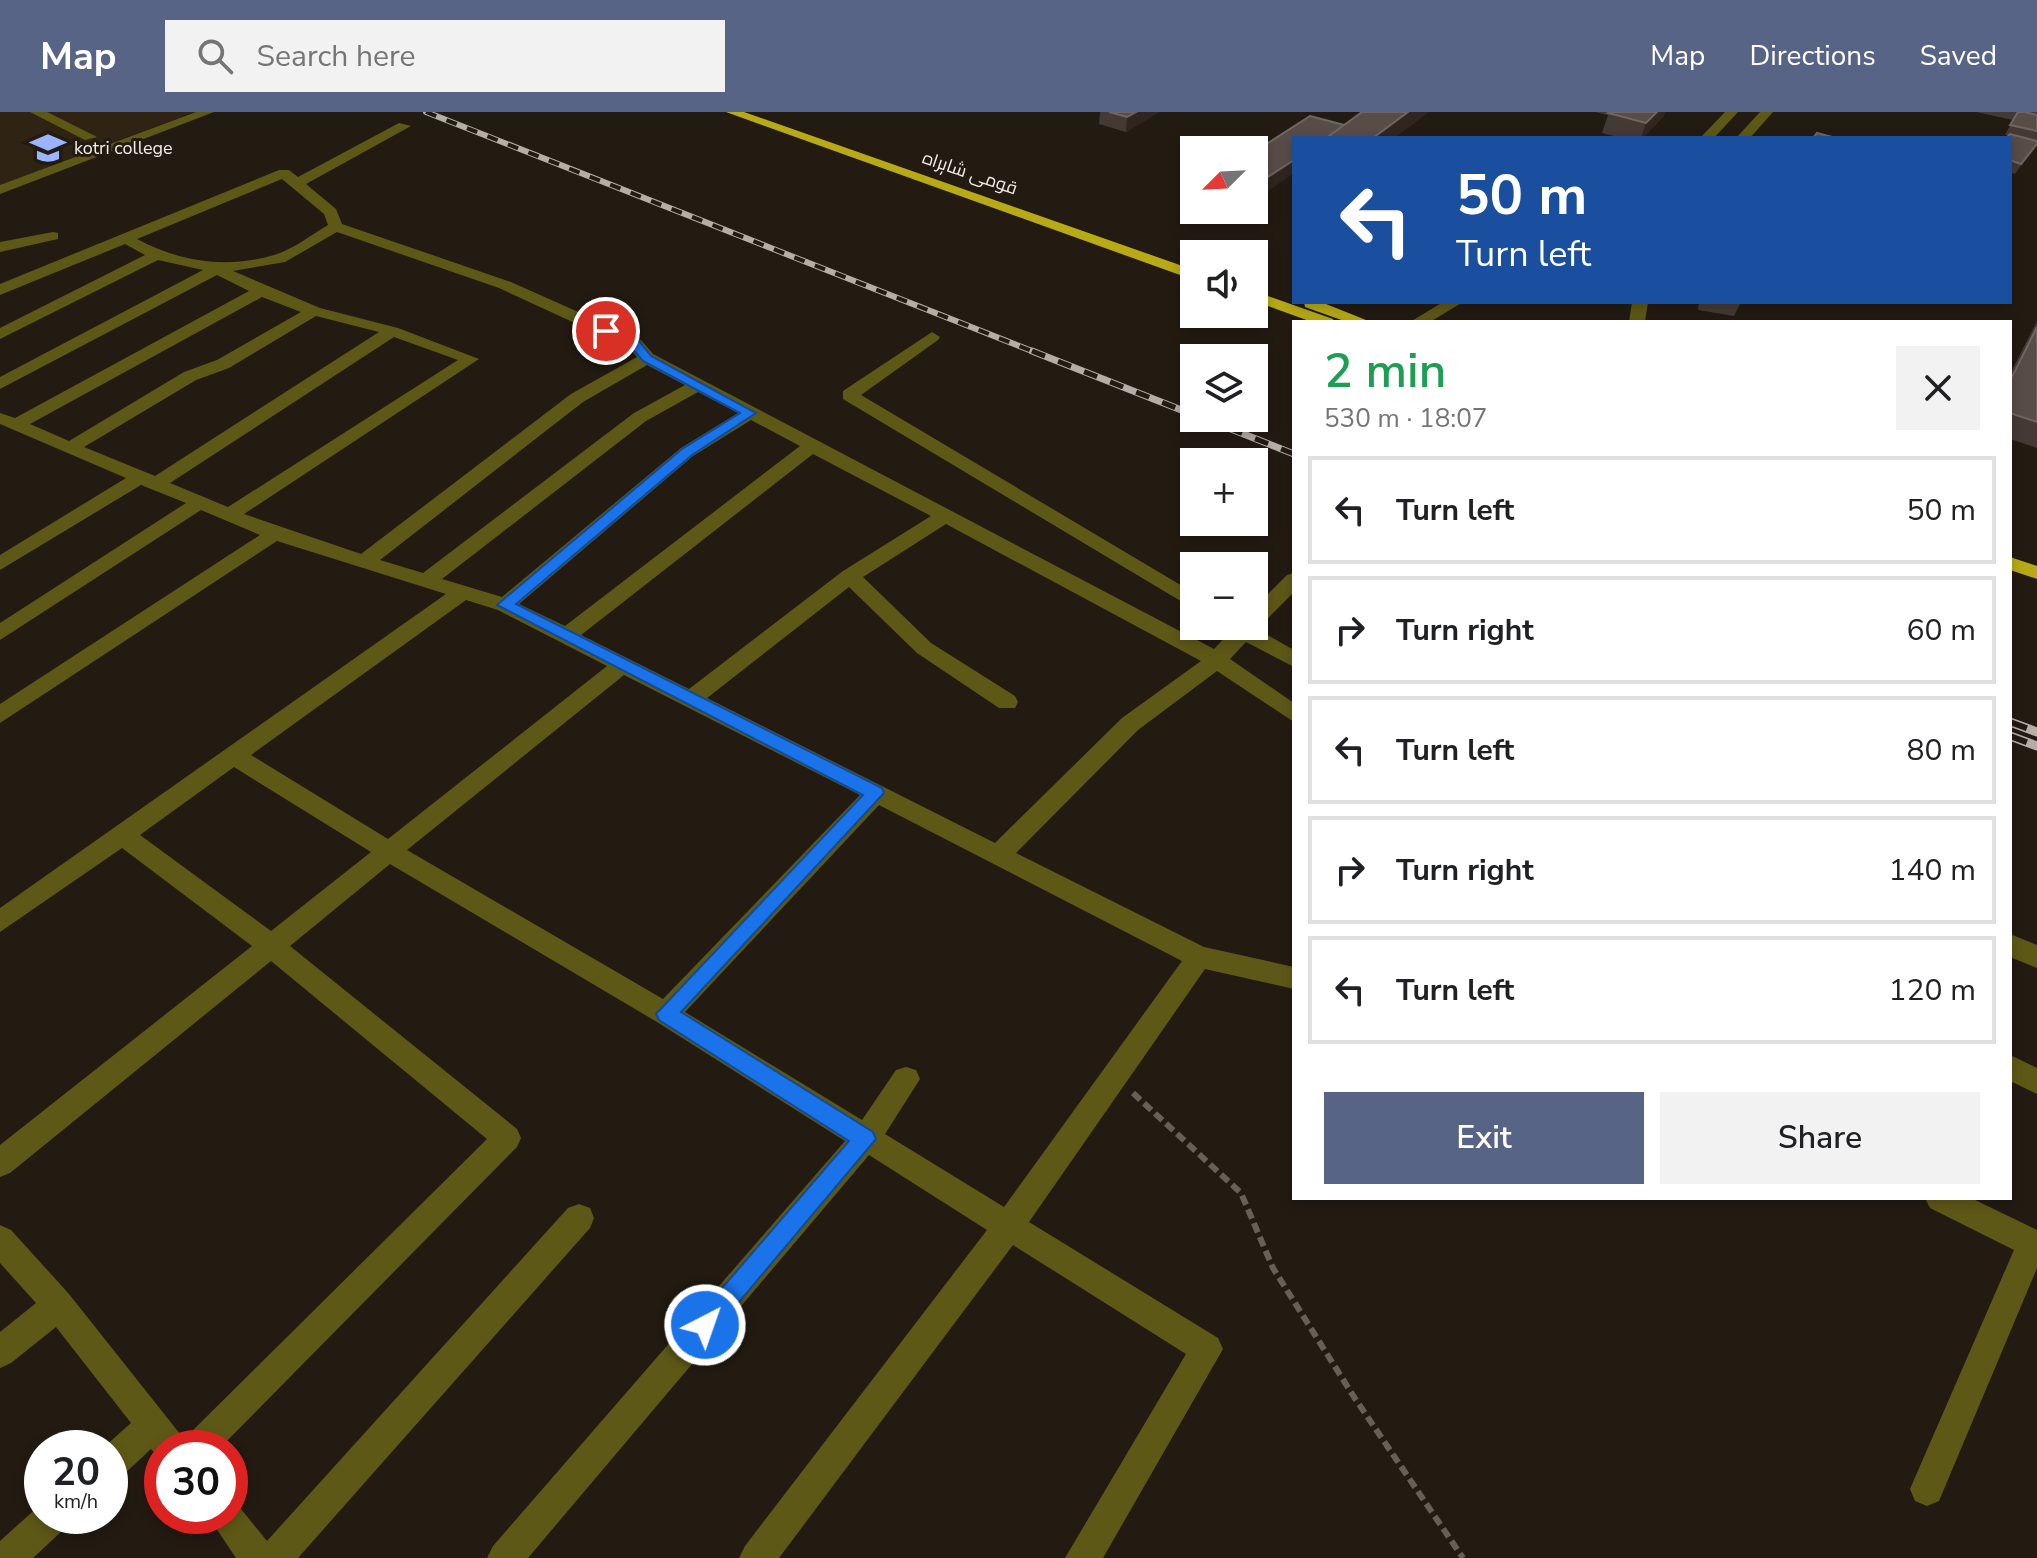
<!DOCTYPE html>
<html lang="en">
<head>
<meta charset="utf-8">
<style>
  :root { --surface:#fff; --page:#f2f2f2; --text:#202124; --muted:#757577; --line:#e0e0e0; --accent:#576486 }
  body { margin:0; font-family:"Nunito Sans",Cairo,sans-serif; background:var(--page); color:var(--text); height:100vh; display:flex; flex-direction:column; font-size:30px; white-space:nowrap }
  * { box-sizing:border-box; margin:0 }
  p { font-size:26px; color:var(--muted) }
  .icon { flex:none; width:44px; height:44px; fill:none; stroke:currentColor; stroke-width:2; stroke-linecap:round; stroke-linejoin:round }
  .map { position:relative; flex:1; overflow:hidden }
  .sheet { position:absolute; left:1292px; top:208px; width:720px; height:880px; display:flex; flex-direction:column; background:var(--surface); border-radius:0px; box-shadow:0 4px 12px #0003 }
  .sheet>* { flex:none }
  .hud { position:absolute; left:1292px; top:24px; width:720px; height:168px; border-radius:0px; box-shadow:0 4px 12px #0003; background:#1a4fa0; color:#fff; overflow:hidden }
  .needle { width:52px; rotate:246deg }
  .tools { position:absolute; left:1180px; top:24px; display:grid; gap:16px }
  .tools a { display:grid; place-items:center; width:88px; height:88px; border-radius:0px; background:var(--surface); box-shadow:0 4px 12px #0003; font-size:40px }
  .speed { position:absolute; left:24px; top:1318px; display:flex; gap:16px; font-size:40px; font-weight:700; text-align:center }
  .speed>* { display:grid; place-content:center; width:104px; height:104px; border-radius:50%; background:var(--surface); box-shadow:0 4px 12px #0003; line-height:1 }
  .speed small { font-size:20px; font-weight:400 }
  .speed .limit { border:12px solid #d22; background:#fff; color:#111 }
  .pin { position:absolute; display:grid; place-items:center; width:68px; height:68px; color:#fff; margin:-34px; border:4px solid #fff; border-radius:50%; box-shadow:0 2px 8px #0007 }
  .me { position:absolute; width:88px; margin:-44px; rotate:41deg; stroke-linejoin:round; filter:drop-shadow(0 0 6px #0008) }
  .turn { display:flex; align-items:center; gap:28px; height:168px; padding:0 32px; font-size:36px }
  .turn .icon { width:104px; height:104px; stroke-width:2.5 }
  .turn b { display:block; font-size:56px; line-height:68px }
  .round { display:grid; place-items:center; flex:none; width:84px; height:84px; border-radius:0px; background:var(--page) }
  .summary { display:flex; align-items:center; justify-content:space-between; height:136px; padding:0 32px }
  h1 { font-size:48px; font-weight:600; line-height:60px; color:#1e9e55 }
  .primary-button { display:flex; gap:16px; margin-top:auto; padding:16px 32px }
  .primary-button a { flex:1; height:92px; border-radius:0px; background:var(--accent); color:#fff; font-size:32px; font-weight:600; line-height:92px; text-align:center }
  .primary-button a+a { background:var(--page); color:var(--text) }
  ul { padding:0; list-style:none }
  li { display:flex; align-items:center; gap:24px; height:108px; margin:0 16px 12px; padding:0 16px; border:4px solid var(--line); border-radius:0px }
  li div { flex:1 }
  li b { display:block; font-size:30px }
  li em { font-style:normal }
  header { display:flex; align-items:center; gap:48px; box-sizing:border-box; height:112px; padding:0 40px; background:var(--accent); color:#fff }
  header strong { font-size:38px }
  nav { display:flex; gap:44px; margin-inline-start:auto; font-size:28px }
  .search { width:560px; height:72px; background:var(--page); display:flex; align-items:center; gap:20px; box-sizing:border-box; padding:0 28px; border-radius:0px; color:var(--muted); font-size:30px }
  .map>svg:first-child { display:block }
  .built { fill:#2f2314 }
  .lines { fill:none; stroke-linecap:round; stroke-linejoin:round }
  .path { stroke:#676058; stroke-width:6; stroke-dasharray:10 5; stroke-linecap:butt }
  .minor { fill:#5e5817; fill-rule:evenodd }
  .highway { fill:#b7aa16; fill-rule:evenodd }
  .rail-far2-casing { stroke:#b4aea7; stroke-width:6 }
  .rail-far1-casing { stroke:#b4aea7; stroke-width:7 }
  .rail-casing { stroke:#b4aea7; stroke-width:9 }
  .rail-far2 { stroke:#231b12; stroke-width:4; stroke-dasharray:11; stroke-linecap:butt }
  .rail-far1 { stroke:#231b12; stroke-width:5; stroke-dasharray:14; stroke-linecap:butt }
  .rail { stroke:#231b12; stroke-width:6; stroke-dasharray:18; stroke-linecap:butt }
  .wall { fill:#453935 }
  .shaded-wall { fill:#30251f }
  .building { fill:#584c48; stroke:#706661; stroke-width:2 }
  .route { fill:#1a73e8; stroke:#114b97; stroke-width:2 }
  .labels { text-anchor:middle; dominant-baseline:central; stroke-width:6; stroke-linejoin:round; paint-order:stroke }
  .far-poi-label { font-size:18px; fill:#f3eee8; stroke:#231b12; text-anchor:start }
  .far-street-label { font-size:18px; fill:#f3eee8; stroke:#231b12 }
</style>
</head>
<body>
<header>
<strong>Map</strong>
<div class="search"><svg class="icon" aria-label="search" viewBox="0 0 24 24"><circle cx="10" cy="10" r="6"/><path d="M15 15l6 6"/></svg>Search here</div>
<nav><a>Map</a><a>Directions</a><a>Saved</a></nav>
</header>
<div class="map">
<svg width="2037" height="1446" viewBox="0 0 2037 1446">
  <rect width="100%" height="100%" fill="#231b12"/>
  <!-- built -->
  <path class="built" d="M0,0H194L0,73Z"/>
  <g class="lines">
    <!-- path -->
    <path class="path" d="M1133,981L1241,1081L1273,1156L1354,1285L1463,1446"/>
    <!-- minor -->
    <path class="minor" d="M30,0H47L97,25L85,28Z
      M196,0H214L0,82V73Z
      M1725,0H1738L1714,26H1700Z
      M1760,0H1773L1750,26H1736Z
      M399,11L411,14L306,72L336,97L342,112L511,170L641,228L653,242L1214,537L1230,520L1225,514H1254V496L1287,463L1294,461V480L1257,517L1294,538V555L1246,530L1230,547L1294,591V610L1217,559L1138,618L1016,741L1204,835L1294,855V877L1205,857L1029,1110L1218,1226L1223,1237L1103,1446H1065L1186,1242L1013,1133L779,1446H739L745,1434L987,1118L869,1043L528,1446H487L493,1434L845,1029L657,910L390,752L290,834L517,1017L521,1026L517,1035L220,1336H162V1349L151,1337L122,1364L110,1369V1336H103L131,1311L56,1215L11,1251L0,1256V1220L36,1191L0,1151V1113L11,1118L69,1182L184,1327L487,1027L271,849L10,1061L0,1065V1033L252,834L122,736L0,820V796L446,482L277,429L0,611V592L260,423L201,398L0,528V511L186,391L141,373L0,458V443L126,366L0,312V301L15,306L249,179L217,163L0,277V265L203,158L158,148L0,227V216L145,143L125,132L0,183V172L279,58H289L298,65ZM282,67L324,102L328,113C311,123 292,138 274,143C227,157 180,150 137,127ZM337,120L499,176L629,236L637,245L571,282L361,442L244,402L479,247L398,216L320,196L233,159L285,150ZM262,185L301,200L217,248L184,260L69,329L30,312ZM316,204L379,220L155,364L84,335L196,268L229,256ZM394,225L458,248L228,395L170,371ZM647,253L685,273L634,301L423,461L380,448L583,290ZM698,280L738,301L681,336L502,485L442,467L646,309ZM751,308L800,334L565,514L519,492L693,344ZM813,342L931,404L843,459L689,577L581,523ZM946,412L1201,549L1122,606L995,731L707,586L849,475L917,541L999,596H1015L1018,590L1015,584L931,531L863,465ZM466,488L498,498L607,554L388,727L251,643ZM624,563L860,683L663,887L407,738ZM234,655L371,740L271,819L140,723ZM879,693L1182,849L1004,1095L885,1022L920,967L916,958L906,955L896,958L862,1008L685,900Z
      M53,120L58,121V127L0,140V130Z
      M1443,190H1463L1430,210H1410Z
      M1632,190H1648L1645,210H1629Z
      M932,220L940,225L938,228L861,283L1194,481V497L843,287V279Z
      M2010,822L2037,833V856L2010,845Z
      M2010,943L2037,956V982L2010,969Z
      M1925,1086H1971L2037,1118V1156L1939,1389L1927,1394L1915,1389L1910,1377L2014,1138L1930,1096Z
      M579,1092L590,1096L594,1106L590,1116L298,1446H236L208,1404H230V1389L237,1392L267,1429L568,1096Z
      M41,1392L42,1404H70L65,1416L33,1446H0V1429Z"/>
    <!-- highway -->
    <path class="highway" d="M726,0H744L1194,158V168Z
      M1254,179L1333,207L1335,210H1312L1254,189Z
      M1304,190H1321L1371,210H1347L1305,195Z
      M2010,445L2037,454V467L2010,458Z"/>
    <!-- rail-far2 casing -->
    <g class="rail-far2-casing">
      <path id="rail-far2" d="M426,0L1037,241"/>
    </g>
    <!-- rail-far1 casing -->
    <g class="rail-far1-casing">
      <path id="rail-far1" d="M1032,239L1194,303
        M1203,306L1294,342"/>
    </g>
    <!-- rail casing -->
    <g class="rail-casing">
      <path id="rail" d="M2010,610L2037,620
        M2010,624L2037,634"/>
    </g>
    <!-- rail-far2 -->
    <use href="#rail-far2" class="rail-far2"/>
    <!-- rail-far1 -->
    <use href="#rail-far1" class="rail-far1"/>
    <!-- rail -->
    <use href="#rail" class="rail"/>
  </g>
  <!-- wall -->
  <path class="wall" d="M1100,0H1159L1126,20L1099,12Z
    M1595,0H1665L1663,5L1643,26H1622L1602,21L1608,3Z
    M1976,0H2037V33L2015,62L2010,60V26L2008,23H2005L2013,8Z
    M1699,190H1741L1734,204L1698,198Z
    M2037,209V336L2010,327V262Z"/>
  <!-- shaded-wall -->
  <path class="shaded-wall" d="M1136,0H1159L1126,20L1127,5Z
    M1408,0H1429L1395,26H1373Z
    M1657,0H1665L1663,5L1643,26H1641L1646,11Z
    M2037,32L2033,39L2015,62L2021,52Z
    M1294,48V61L1254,89L1255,74Z"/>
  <!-- building -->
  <path class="building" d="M1109,0H1136L1127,5Z
    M1362,0H1408L1373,26H1336L1329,24Z
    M1610,0H1657L1646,11L1608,1Z
    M2018,0H2025L2037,3V19L2010,13Z
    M1310,4L1344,13L1326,26H1294V48L1254,74V57L1256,56L1254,55V40Z
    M1817,21L1836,26H1813Z
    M2010,22L2037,29V32L2021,52L2010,48V26H2006Z
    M2037,215V310L2010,301V269Z"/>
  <!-- route -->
  <path class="route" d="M606,215L639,229L651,244L756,301L692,343L516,492L882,676L884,681L681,900L873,1020L876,1027L713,1221L705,1225L697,1221L693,1213L697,1205L849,1029L659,908L656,902L863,683L497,493L682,337L740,301L643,249L630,234L602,222L600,219Z"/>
  <!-- icons -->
  <defs>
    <g id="university-bare" transform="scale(2.76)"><path d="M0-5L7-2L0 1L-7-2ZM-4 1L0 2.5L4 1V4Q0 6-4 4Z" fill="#9ab5fd" stroke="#231b12" stroke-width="2.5" paint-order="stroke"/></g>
  </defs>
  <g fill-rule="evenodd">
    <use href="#university-bare" x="48" y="36"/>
  </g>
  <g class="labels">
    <!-- far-poi labels -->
    <g class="far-poi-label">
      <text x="74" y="36">kotri college</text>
    </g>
    <!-- far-street labels -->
    <g class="far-street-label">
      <text transform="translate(970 61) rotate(19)">قومی شاہراہ</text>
    </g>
  </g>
</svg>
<div class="tools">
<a><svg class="needle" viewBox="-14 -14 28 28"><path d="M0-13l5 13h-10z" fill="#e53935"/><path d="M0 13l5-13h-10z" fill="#757577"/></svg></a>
<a><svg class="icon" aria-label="sound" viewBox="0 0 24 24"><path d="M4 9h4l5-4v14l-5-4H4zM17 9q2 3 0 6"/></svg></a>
<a><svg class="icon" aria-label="layers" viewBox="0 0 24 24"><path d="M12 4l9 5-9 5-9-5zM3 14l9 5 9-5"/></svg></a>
<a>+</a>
<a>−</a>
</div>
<div class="speed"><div>20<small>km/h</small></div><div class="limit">30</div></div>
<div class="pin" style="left:606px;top:219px;background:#d93025"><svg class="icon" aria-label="arrive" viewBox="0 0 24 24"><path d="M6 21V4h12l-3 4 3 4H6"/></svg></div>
<svg class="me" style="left:705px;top:1213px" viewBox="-20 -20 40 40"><circle r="17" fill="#1a73e8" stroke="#fff" stroke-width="3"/><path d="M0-11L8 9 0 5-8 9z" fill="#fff"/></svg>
<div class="hud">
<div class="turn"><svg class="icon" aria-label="left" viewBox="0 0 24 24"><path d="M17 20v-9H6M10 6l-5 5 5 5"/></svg><div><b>50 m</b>Turn left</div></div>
</div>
<section class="sheet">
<div class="summary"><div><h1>2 min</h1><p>530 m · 18:07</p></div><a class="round"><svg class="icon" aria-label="close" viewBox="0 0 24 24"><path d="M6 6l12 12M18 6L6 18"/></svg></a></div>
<ul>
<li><svg class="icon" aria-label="left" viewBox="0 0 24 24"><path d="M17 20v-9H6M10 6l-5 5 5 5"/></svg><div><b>Turn left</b></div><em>50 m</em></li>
<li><svg class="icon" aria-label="right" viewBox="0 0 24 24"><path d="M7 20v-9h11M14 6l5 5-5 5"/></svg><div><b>Turn right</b></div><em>60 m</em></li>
<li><svg class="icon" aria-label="left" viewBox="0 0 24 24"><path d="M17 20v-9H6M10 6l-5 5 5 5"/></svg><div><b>Turn left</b></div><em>80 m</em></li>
<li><svg class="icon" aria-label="right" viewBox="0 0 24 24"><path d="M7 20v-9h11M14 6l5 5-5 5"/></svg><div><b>Turn right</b></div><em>140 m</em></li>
<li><svg class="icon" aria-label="left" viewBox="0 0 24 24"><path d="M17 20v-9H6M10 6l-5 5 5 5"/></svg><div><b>Turn left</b></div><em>120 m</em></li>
</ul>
<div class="primary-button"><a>Exit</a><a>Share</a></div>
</section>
</div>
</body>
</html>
